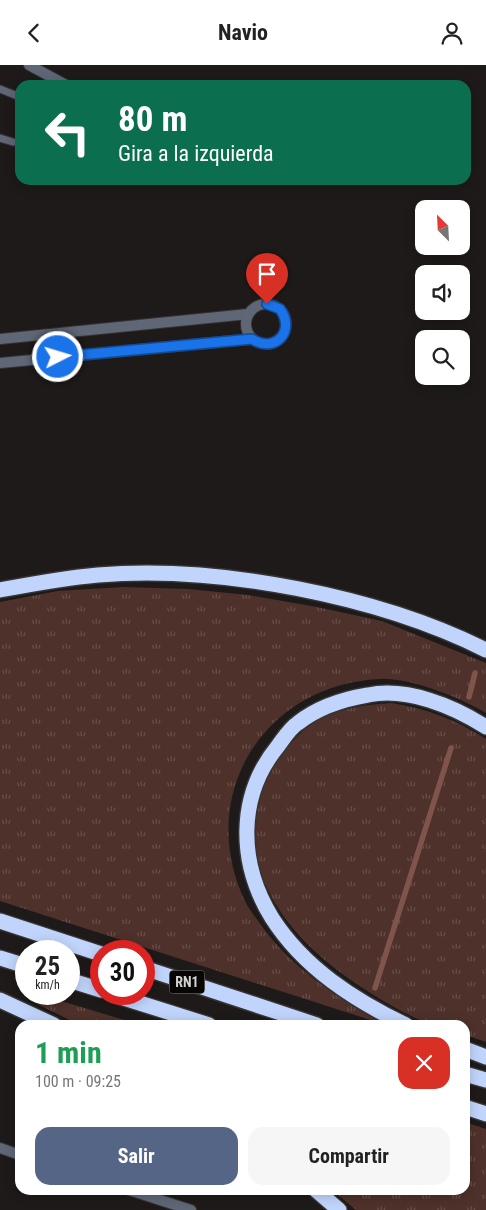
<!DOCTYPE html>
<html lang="es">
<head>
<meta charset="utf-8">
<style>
  :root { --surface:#fff; --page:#f6f6f6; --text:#222; --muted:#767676; --accent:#556585 }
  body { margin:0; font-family:"Roboto Condensed",sans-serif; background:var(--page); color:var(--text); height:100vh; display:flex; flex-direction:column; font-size:19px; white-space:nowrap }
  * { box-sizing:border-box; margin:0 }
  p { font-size:16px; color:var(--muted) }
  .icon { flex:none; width:28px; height:28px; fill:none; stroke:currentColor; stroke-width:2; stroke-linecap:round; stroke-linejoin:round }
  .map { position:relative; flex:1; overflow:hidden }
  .side { position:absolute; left:15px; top:955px; width:455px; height:175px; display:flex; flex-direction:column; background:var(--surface); border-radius:15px; box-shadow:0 2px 12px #0003 }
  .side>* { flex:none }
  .top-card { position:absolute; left:15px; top:15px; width:456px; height:105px; border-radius:15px; box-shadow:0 2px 12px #0003; background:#0b6e4f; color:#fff; overflow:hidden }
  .needle { width:32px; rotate:336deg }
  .fabs { position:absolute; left:415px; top:135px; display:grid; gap:10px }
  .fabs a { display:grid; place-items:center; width:55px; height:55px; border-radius:10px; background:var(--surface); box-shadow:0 2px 12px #0003; font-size:25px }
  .speed { position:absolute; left:15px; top:875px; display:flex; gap:10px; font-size:25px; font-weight:700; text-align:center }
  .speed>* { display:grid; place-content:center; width:65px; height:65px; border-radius:50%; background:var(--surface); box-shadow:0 2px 12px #0003; line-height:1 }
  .speed small { font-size:12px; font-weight:400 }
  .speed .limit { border:8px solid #d22; background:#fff; color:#111 }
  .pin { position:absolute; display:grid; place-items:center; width:42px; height:42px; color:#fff; margin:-51px -21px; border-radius:50% 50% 50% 0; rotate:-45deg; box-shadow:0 0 5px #0007 }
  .pin .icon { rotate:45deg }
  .me { position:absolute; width:55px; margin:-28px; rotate:85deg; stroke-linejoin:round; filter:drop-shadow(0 0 4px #0008) }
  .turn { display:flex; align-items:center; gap:18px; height:105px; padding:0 20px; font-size:22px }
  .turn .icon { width:65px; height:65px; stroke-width:2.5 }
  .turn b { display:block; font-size:35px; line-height:42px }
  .round { display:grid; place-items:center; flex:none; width:52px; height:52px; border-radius:15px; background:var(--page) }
  .headline { display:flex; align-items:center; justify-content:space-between; height:85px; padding:0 20px }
  h1 { font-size:30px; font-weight:700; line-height:38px; color:#1e9e55 }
  .button { display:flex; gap:10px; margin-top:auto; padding:10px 20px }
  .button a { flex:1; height:58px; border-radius:15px; background:var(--accent); color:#fff; font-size:20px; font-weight:700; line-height:58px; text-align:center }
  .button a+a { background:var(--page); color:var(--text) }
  header { display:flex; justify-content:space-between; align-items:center; height:65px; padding:0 20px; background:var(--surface); font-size:22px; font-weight:700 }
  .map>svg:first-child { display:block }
  .grass { fill:url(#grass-tufts) }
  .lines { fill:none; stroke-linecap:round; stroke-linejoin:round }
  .stream { stroke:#7f554b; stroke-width:5.5 }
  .lane-casing { stroke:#373433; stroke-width:9 }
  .street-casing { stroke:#373433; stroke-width:12 }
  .highway-casing { stroke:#373433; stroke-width:18 }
  .lane { stroke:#5f6777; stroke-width:7 }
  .street { stroke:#5f6777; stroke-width:10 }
  .highway { stroke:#c1d5fc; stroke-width:15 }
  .route-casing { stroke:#114b97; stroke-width:12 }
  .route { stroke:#1a73e8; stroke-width:9 }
  .labels { text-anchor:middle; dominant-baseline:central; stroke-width:5; stroke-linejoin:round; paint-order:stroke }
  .shield { fill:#070605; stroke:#979594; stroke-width:1 }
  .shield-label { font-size:14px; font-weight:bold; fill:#d5d2d2 }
</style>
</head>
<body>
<header><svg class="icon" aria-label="back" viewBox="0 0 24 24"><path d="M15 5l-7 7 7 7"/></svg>Navio<svg class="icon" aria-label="person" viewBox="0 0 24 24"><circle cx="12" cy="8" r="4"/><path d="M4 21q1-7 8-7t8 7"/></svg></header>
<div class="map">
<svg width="486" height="1145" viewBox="0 0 486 1145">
  <defs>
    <pattern id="grass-tufts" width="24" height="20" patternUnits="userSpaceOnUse" patternTransform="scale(1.25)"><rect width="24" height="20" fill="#4e312a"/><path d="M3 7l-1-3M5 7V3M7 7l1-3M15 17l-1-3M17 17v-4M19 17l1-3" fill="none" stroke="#674e48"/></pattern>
  </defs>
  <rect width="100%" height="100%" fill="#1d1a19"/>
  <!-- grass -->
  <path class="grass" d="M123,522L188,524L248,530L317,542L382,556L486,598V648C460,633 410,612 379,614C263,620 194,732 246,838C250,846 256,853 261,860C293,905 339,933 386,960L0,836V537L58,526Z
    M391,638C425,643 457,655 486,674V977L465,970V960C456,960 444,962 435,960C413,955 380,934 361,922C324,897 292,870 271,831C243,780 251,718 292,677C297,672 302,666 308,661C333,644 361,640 391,638Z
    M41,930L141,960H80L37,939L36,932Z
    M465,1057L486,1064V1145H356L332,1125H465Z"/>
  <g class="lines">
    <!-- stream -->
    <path class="stream" d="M469,632L475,608
      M375,923L451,683"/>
    <!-- lane casing -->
    <g class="lane-casing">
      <path id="lane" d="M0,24L20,32
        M0,73L13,77"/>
    </g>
    <!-- street casing -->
    <g class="street-casing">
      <path id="street" d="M29,0L66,20
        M246 259a20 20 0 1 1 40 0a20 20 0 1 1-40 0Z
        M0,274L248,249
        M0,298L252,274
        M0,1083L20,1090
        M129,1125L191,1145"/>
    </g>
    <!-- highway casing -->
    <g class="highway-casing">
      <path id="highway" d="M0,525C32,519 65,513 98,510C219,500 378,531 486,585
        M0,856L101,889
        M0,893L26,901
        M144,903L317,960
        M69,915L101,925
        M111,929L209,960
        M0,935L54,960
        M406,960C354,935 304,903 272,853C238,798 237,731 278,681C284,673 290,663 298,658C317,643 344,634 368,630C407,622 453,641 486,662
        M465,984L486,992
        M465,1009L486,1015
        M465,1042L486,1049
        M316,1125L339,1145"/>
    </g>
    <!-- lane -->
    <use href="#lane" class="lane"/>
    <!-- street -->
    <use href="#street" class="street"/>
    <!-- highway -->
    <use href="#highway" class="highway"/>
  </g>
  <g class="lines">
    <!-- route casing -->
    <g class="route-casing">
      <path id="route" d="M58,292L252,274C275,289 296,266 280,244L267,239"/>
    </g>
    <!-- route -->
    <use href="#route" class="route"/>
  </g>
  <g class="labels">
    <!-- shield labels -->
    <rect class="shield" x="169.5" y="905.5" width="35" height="23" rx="4"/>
    <g class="shield-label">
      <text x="187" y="917">RN1</text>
    </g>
  </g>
</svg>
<div class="fabs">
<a><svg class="needle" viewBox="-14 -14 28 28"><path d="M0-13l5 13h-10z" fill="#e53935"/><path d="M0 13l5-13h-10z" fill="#767676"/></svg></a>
<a><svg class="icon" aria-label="sound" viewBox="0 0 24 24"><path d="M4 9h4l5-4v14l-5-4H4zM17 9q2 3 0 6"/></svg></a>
<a><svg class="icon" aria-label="search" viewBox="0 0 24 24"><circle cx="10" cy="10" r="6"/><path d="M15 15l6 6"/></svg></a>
</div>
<div class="speed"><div>25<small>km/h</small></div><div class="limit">30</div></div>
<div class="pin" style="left:267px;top:239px;background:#d93025"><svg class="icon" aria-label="arrive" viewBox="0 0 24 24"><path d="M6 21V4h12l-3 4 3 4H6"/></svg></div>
<svg class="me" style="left:58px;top:292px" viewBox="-20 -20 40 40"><circle r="17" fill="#1a73e8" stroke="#fff" stroke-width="3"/><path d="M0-11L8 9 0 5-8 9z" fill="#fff"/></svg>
<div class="top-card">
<div class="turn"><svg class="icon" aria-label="left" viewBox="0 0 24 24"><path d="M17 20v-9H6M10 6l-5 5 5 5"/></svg><div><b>80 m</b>Gira a la izquierda</div></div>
</div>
<section class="side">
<div class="headline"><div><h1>1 min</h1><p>100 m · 09:25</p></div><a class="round" style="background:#d93025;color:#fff"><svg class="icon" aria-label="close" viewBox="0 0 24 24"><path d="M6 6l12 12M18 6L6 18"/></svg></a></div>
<div class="button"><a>Salir</a><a>Compartir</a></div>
</section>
</div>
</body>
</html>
